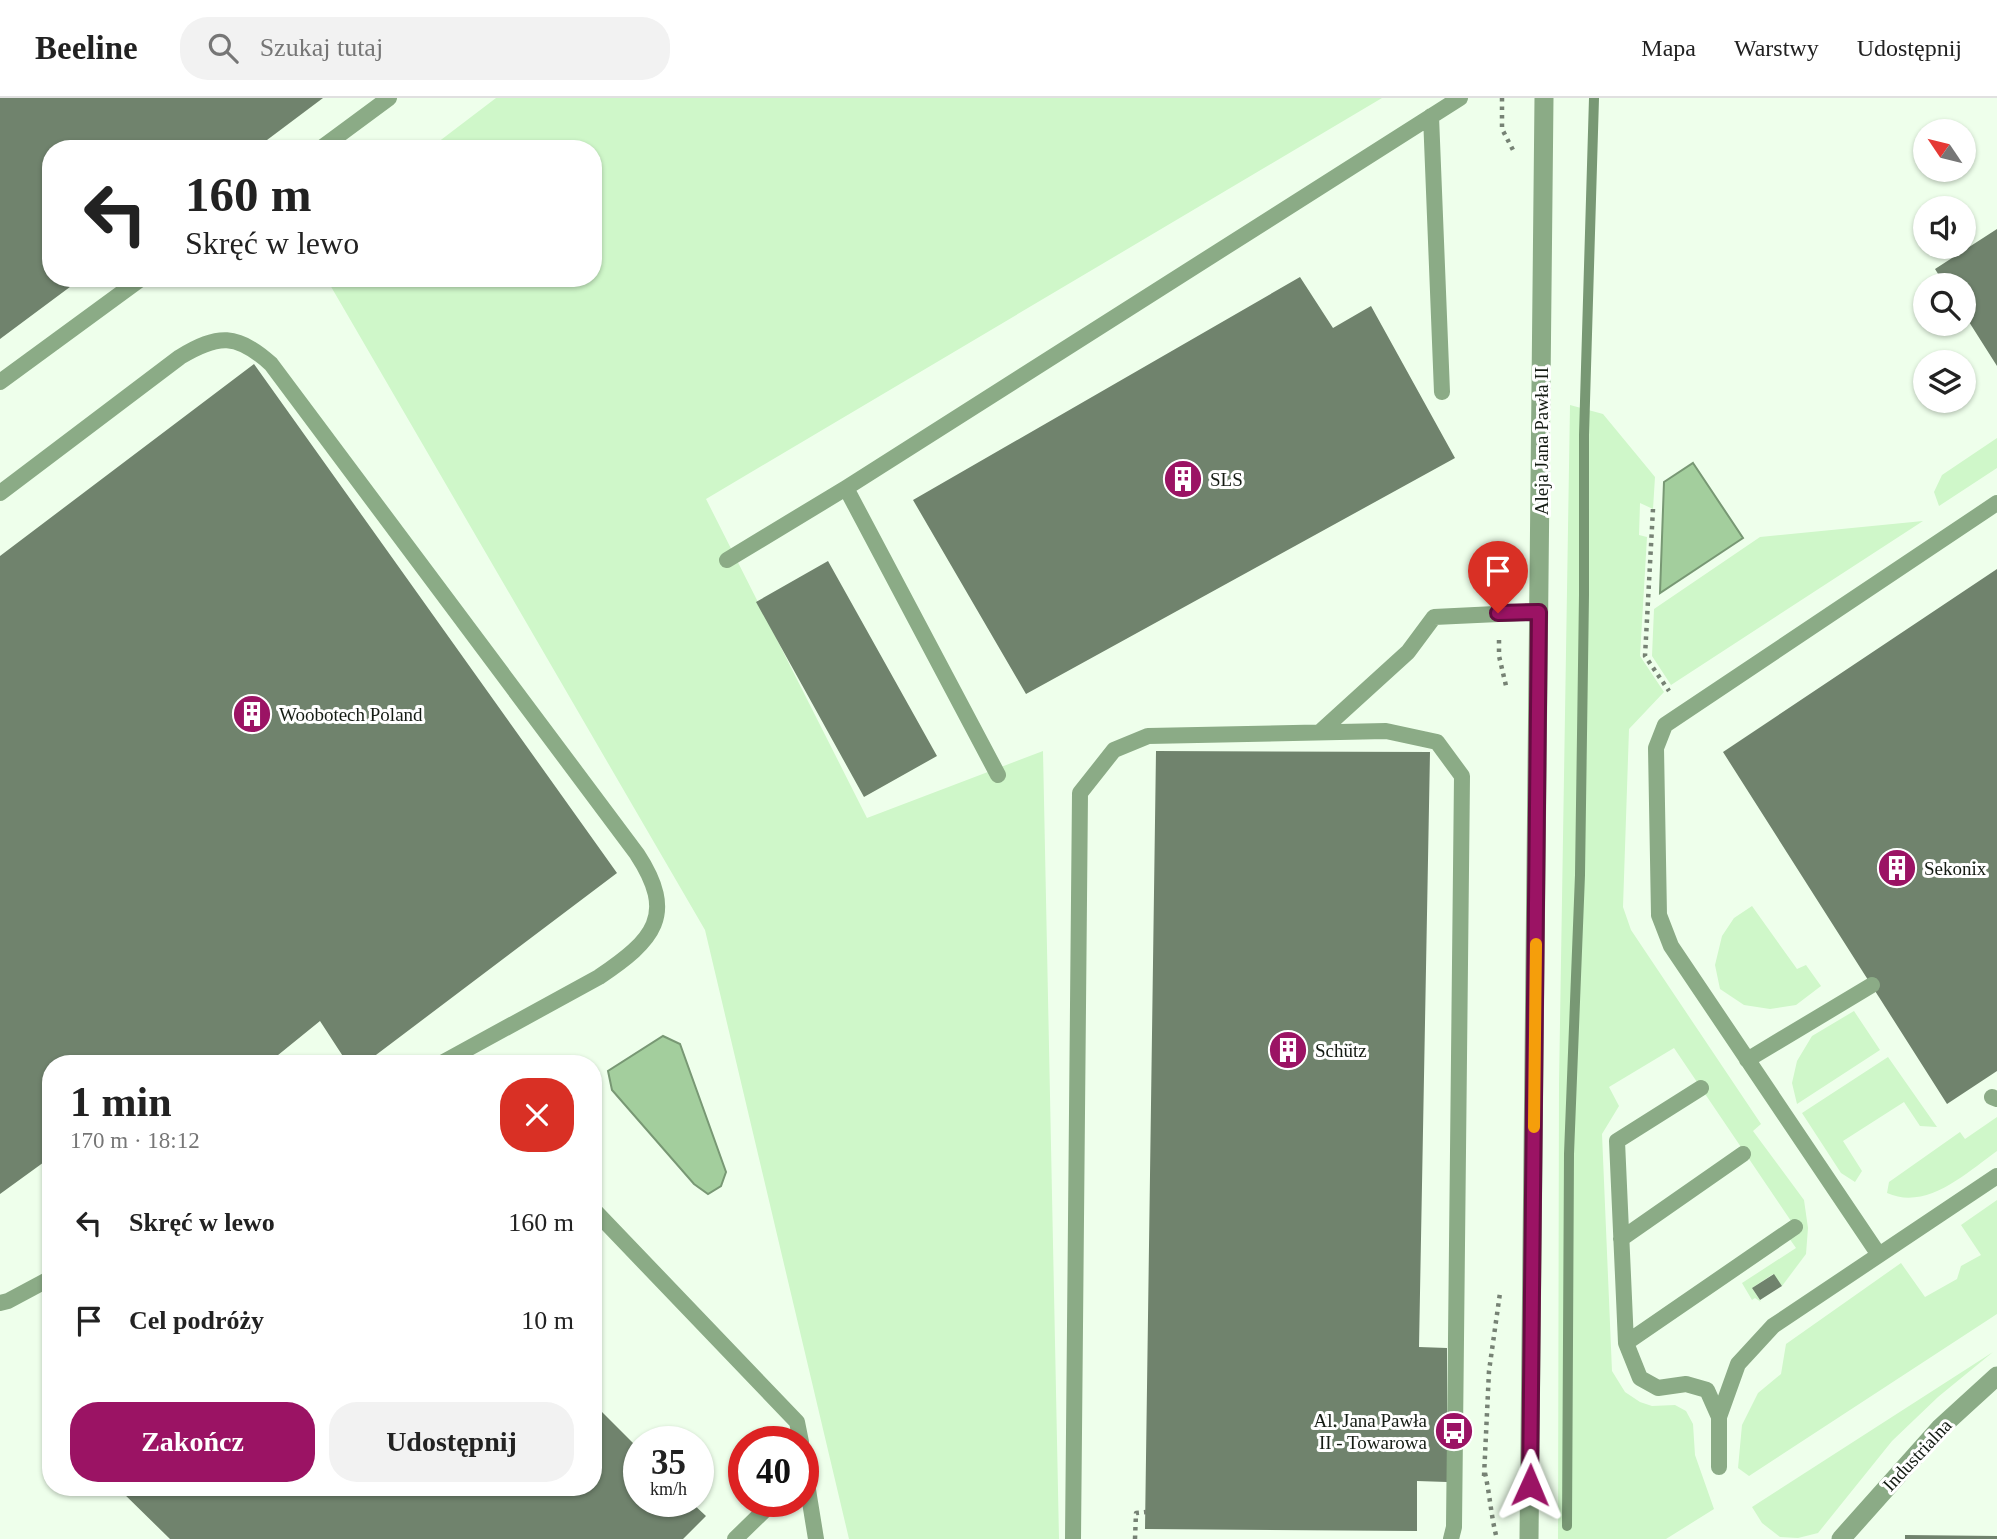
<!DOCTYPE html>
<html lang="pl">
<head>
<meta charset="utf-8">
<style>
  :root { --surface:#fff; --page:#f2f2f2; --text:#222; --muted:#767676; --line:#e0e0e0; --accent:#9b1364 }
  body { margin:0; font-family:Georgia,serif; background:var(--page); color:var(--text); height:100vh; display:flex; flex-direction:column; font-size:26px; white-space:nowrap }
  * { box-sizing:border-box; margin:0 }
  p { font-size:23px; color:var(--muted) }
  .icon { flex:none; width:38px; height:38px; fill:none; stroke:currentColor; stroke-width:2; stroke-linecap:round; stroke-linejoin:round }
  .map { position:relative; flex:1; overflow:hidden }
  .drawer { position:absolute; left:42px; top:957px; width:560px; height:441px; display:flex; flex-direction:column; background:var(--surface); border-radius:28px; box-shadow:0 2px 5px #0004 }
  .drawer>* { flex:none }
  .guide { position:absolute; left:42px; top:42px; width:560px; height:147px; border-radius:28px; box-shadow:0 2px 5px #0004; background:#fff; color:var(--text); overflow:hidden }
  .needle { width:46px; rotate:305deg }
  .fabs { position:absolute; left:1913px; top:21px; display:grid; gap:14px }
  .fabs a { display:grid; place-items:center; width:63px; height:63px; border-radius:50%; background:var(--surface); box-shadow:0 2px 5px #0004; font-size:35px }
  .speed { position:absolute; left:623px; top:1328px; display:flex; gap:14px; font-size:35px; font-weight:700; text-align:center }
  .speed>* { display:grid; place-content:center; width:91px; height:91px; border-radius:50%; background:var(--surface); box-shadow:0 2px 5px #0004; line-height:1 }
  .speed small { font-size:18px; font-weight:400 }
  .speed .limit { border:10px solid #d22; background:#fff; color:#111 }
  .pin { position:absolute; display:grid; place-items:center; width:60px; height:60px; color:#fff; margin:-72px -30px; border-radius:50% 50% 50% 0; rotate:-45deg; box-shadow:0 0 7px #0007 }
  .pin .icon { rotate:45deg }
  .me { position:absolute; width:77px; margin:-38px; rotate:1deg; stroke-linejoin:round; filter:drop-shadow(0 0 5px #0008) }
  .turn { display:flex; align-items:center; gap:24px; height:147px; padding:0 28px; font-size:32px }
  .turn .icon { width:91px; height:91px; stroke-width:2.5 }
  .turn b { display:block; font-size:49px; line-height:60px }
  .round { display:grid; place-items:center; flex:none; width:74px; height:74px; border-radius:28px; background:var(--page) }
  .overview { display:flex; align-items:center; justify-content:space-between; height:119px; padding:0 28px }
  h1 { font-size:42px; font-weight:600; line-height:52px }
  .button { display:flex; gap:14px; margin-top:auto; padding:14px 28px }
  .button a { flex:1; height:80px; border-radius:28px; background:var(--accent); color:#fff; font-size:28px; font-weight:600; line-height:80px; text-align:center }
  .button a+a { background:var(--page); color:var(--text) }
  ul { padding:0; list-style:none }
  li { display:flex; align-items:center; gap:21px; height:98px; padding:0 28px }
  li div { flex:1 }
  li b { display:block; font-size:26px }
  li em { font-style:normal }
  header { display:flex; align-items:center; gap:42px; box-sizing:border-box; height:98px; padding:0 35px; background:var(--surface); border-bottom:2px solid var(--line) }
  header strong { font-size:33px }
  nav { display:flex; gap:38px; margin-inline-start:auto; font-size:24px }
  .search { width:490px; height:63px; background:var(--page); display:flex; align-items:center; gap:18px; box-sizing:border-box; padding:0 24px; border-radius:28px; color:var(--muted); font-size:26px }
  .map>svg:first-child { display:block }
  .green { fill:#cff7c9 }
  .water { fill:#a3ce9d; stroke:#789874; stroke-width:2 }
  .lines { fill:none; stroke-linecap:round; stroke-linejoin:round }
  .stream { stroke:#789874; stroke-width:10 }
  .building { fill:#70836d }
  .path { stroke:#768274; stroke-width:4.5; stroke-dasharray:3.5 5; stroke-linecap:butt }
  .service { stroke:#8bab86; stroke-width:16 }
  .minor { stroke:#8bab86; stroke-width:19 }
  .tertiary { stroke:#8bab86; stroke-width:19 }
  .route-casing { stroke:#650c41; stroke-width:18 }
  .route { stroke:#9b1364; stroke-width:12 }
  .slow { stroke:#f59e0b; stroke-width:12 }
  .labels { text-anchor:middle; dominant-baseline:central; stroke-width:6; stroke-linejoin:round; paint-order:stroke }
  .street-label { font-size:19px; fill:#141b13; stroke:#fff }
  .poi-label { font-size:19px; fill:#141b13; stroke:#fff; text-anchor:start }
</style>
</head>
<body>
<header>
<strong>Beeline</strong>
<div class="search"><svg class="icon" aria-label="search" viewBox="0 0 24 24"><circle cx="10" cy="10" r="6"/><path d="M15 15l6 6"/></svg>Szukaj tutaj</div>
<nav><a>Mapa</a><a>Warstwy</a><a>Udostępnij</a></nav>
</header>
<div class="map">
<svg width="1997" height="1441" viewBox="0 0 1997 1441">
  <rect width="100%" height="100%" fill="#eeffeb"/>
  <!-- green -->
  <path class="green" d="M496,0H1382L706,401L867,720L1043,653L1059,1441H849L705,832L326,180H593V51H429Z
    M1570,307L1603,316L1655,379L1653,411L1640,405L1639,437L1647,439L1640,558L1664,594L1629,631L1623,809L1631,832L1761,1026L1753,1033L1804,1102L1808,1130L1806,1156L1782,1188L1773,1176L1752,1190L1761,1204L1755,1200L1752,1202L1742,1185L1796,1150L1789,1140L1795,1129L1674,950L1609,989L1619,1008L1602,1036L1612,1273L1625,1294L1640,1304L1652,1308L1675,1307L1686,1313L1693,1326L1695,1357L1714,1411L1666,1441H1558L1559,987Z
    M1997,340V370L1939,408L1934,394L1942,377Z
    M1923,423L1671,587L1652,558L1654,511L1760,439Z
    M1752,808L1797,871L1806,867L1821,888L1796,907L1770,911L1744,907L1720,891L1715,867L1722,838L1734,820Z
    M1854,913L1880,952L1797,1006L1792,985L1797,963L1812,938Z
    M1888,959L1937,1029L1920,1028L1904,1004L1843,1043L1862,1073L1855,1084L1841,1075L1802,1015Z
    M1997,1019V1053C1966,1075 1927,1113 1887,1095L1889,1084L1960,1034L1965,1041Z
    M1997,1102V1216L1749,1378L1738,1370L1742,1327L1758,1295L1781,1276L1786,1246L1901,1165L1925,1199L1957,1181L1961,1168L1981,1157L1961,1127Z
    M1993,1254L1938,1299L1892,1343L1818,1435L1798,1440L1780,1439L1762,1425L1752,1409Z"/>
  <!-- water -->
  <path class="water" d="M1693,365L1743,440L1660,495L1664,384Z
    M663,938L680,946L726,1074L721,1088L708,1096L694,1086L612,992L608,973Z"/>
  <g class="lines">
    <!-- stream -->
    <path class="stream" d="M1567,1428L1569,1056L1580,777L1584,497V337L1594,0"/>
  </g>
  <!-- building -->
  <path class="building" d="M0,0H323L255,51H51V180H82L0,241Z
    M1997,131V268L1964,216V187H1945L1935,171Z
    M1300,179L1333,230L1371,208L1455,360L1026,596L913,402Z
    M254,266L617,775L364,966H348L320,923L267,966H51V1059L0,1096V458Z
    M828,463L937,658L864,699L756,504Z
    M1997,471V973L1947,1006L1723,654Z
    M1156,653L1430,654L1419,1249L1447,1250V1384L1417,1383V1433L1145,1431Z
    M1774,1176L1782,1188L1760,1202L1752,1190Z
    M593,1305L639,1351V1404H691L706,1418L683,1441H170L118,1390H593Z
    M1905,1437L1997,1438V1441H1905Z"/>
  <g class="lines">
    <!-- path -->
    <path class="path" d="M1502,0V31L1513,52
      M1653,411L1645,558L1669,593
      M1499,491L1501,467L1509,442
      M1499,542V558L1507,592
      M1485,1375C1490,1397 1491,1419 1497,1441
      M1484,1378L1489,1273L1500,1195
      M1135,1441L1136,1415L1146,1414"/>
    <!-- service -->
    <path class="service" d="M1431,18L1442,294
      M320,51L389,0
      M0,284L142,180
      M846,390L998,677
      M0,395L180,259C218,236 237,235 271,266L637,756C677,817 654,842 599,879L440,966
      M727,462L846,390L1460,0
      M1320,634L1408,554L1434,519L1539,514
      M1747,962L1872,887
      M1701,990L1617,1043L1626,1245L1640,1280L1658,1290L1686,1286L1707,1292L1719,1319
      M1992,999L1997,1001
      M593,1111L797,1324L801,1344
      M1621,1141L1743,1056
      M1879,1157L1671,848L1659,817L1656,650L1665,627L1997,405
      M0,1205L8,1203L51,1180
      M1626,1245L1795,1129
      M803,1361L816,1441
      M1719,1369V1319L1738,1266L1773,1228L1997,1078
      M735,1441L773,1404
      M1073,1441L1080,695L1114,652L1148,638L1386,633L1437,644L1462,678L1454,1429L1451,1441"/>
    <!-- minor -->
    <path class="minor" d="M1841,1441L1940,1330L1997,1278"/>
    <!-- tertiary -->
    <path class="tertiary" d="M1529,1441L1544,0"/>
  </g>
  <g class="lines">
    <!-- route casing -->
    <g class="route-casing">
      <path id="route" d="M1498,515L1539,514L1530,1387"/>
    </g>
    <!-- route -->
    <use href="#route" class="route"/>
    <!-- slow -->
    <path class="slow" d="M1534,1029L1536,846"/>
  </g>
  <!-- icons -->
  <defs>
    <g id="building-disc" transform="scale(2.0125)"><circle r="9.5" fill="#9b1364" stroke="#fff"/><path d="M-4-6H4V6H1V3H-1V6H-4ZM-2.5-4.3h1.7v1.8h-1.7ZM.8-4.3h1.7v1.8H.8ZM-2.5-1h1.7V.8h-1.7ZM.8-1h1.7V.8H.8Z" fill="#fff"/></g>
    <g id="bus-disc" transform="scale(2.0125)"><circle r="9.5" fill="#9b1364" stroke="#fff"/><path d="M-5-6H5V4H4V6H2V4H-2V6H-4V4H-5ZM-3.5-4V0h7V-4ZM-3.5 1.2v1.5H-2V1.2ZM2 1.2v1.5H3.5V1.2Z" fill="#fff"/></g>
  </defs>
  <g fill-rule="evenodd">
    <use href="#building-disc" x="1183" y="381"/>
    <use href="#building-disc" x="252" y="616"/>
    <use href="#building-disc" x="1897" y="770"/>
    <use href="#building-disc" x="1288" y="952"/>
    <use href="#bus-disc" x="1454" y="1333"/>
  </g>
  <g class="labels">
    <!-- street labels -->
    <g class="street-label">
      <text transform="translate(1541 343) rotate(-90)">Aleja Jana Pawła II</text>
      <text transform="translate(1917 1357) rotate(-47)">Industrialna</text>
    </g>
    <!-- poi labels -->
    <g class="poi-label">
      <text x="1210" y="381">SLS</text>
      <text x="279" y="616">Woobotech Poland</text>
      <text x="1924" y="770">Sekonix</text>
      <text x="1315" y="952">Schütz</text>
      <text x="1427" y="1322" text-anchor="end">Al. Jana Pawła<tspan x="1427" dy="22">II - Towarowa</tspan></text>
    </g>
  </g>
</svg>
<div class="fabs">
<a><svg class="needle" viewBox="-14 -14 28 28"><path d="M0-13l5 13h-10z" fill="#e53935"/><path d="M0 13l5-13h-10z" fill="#767676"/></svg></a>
<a><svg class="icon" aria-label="sound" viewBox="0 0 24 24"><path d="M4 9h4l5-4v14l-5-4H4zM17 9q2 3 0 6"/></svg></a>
<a><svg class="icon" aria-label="search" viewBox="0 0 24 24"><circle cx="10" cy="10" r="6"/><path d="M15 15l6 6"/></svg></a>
<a><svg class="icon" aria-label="layers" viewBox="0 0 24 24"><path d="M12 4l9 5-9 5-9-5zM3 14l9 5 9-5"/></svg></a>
</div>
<div class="speed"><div>35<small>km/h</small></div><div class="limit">40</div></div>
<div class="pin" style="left:1498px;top:515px;background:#d93025"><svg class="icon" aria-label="arrive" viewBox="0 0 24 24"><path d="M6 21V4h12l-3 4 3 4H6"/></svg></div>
<svg class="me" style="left:1530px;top:1387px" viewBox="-20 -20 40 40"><path d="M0-17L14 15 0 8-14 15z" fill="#9b1364" stroke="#fff" stroke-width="4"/></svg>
<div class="guide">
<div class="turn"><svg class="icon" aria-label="left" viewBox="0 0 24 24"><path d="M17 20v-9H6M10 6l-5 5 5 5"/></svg><div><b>160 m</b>Skręć w lewo</div></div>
</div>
<section class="drawer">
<div class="overview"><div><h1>1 min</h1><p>170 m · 18:12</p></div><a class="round" style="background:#d93025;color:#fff"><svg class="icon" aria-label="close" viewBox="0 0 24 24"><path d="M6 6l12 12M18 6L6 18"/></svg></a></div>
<ul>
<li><svg class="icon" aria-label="left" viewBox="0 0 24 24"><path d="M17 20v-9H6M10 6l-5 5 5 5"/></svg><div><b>Skręć w lewo</b></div><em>160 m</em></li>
<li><svg class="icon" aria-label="arrive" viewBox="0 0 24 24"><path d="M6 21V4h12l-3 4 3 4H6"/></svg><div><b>Cel podróży</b></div><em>10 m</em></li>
</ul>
<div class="button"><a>Zakończ</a><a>Udostępnij</a></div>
</section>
</div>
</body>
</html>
